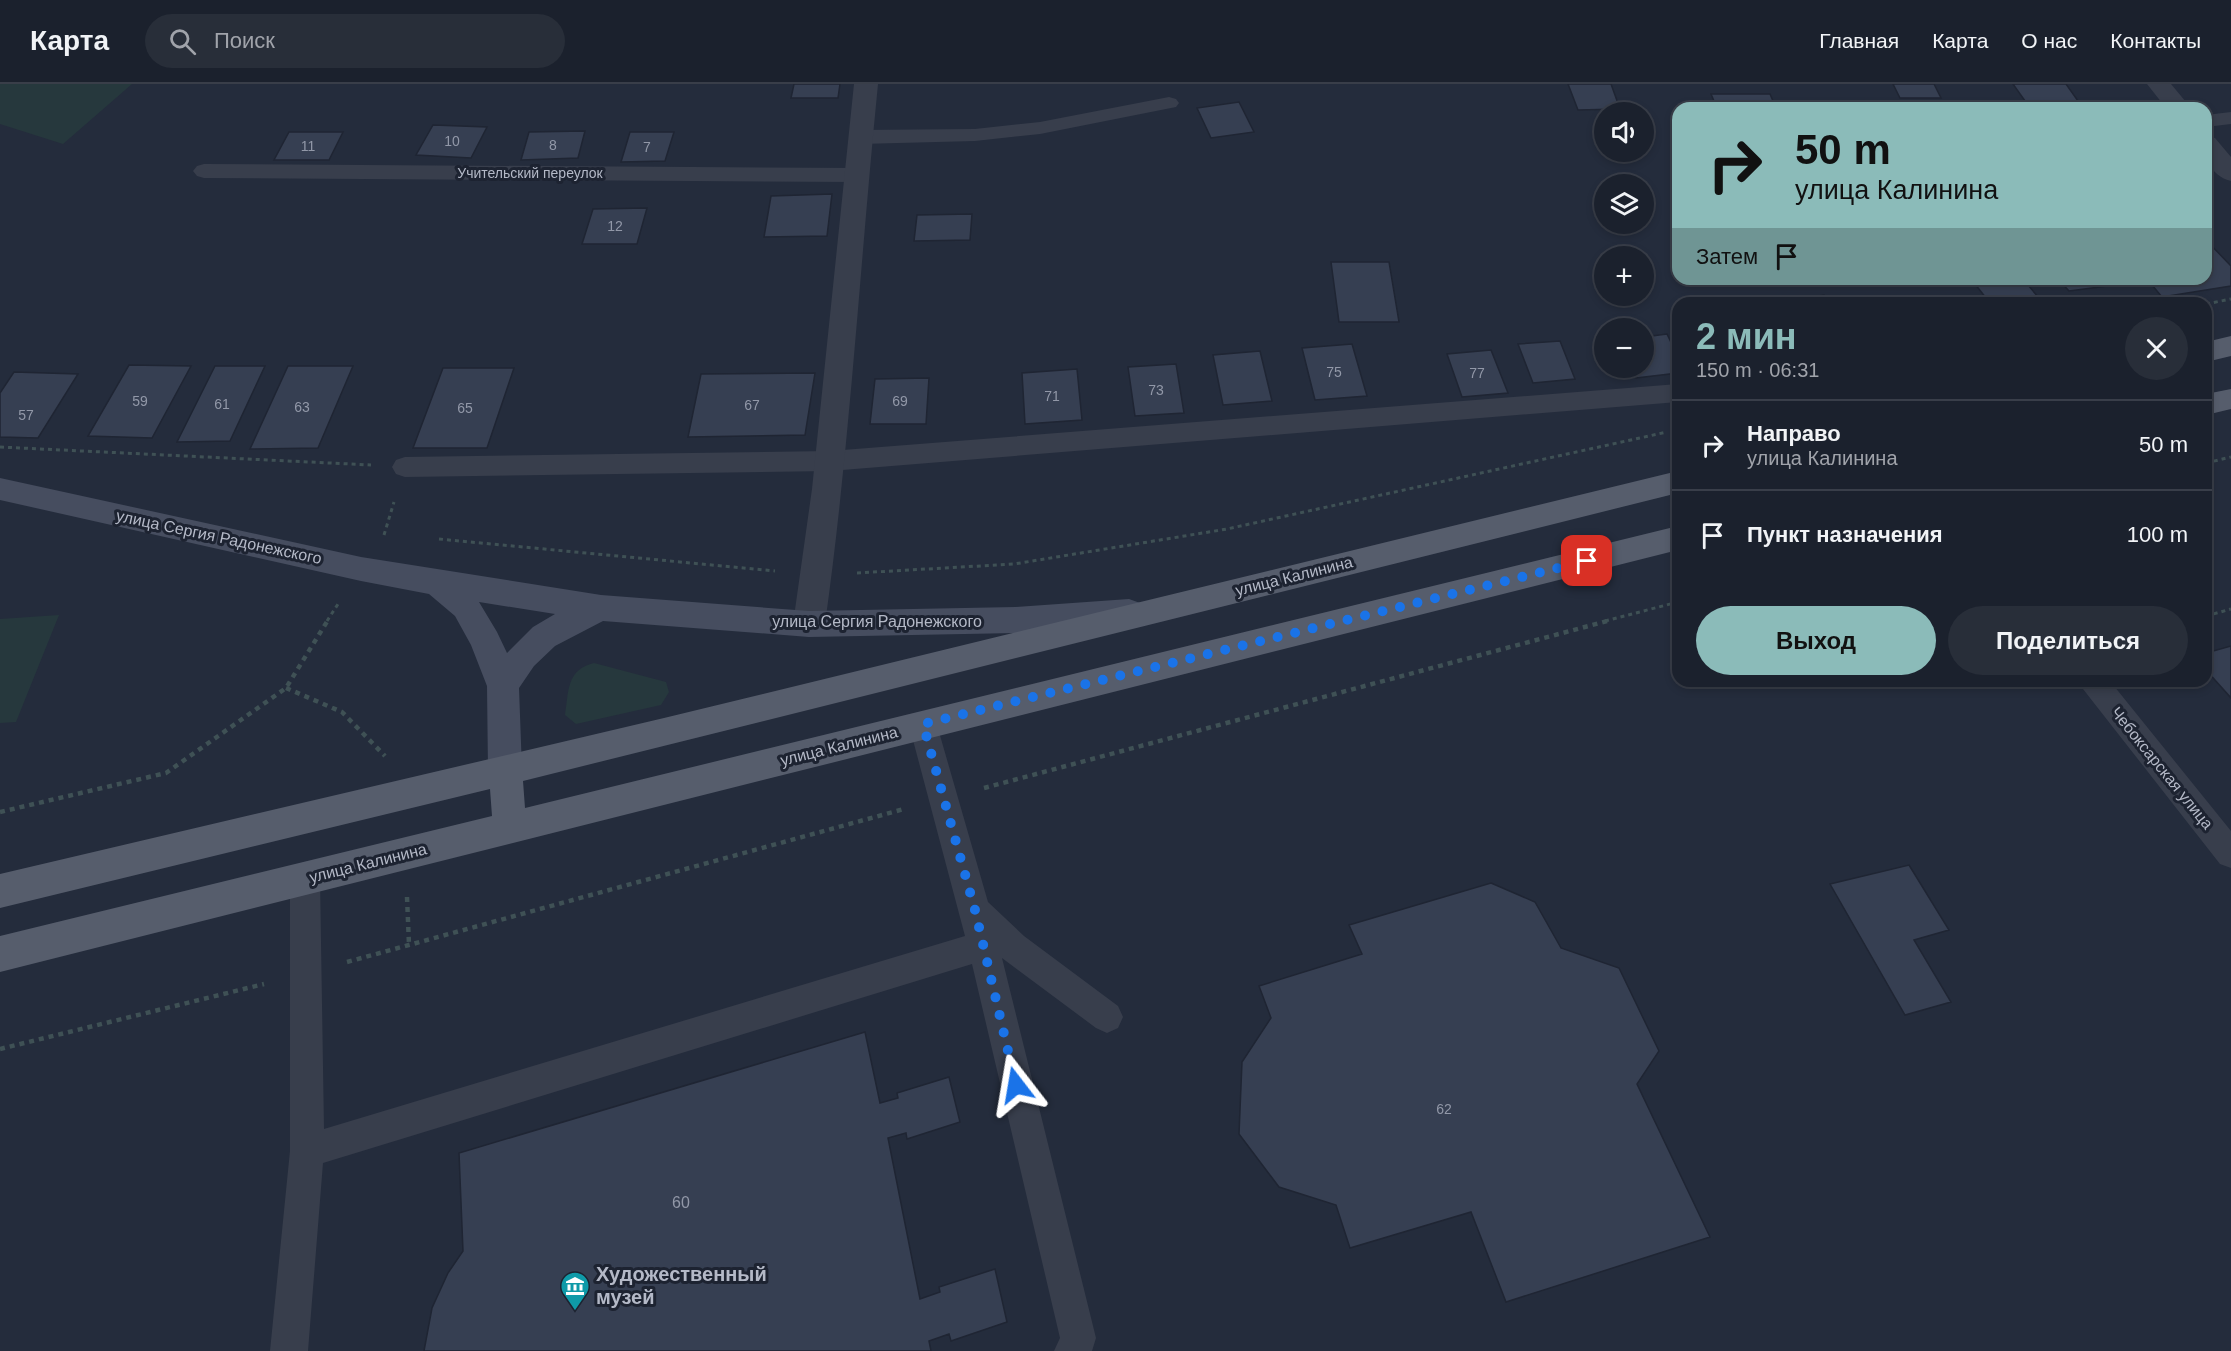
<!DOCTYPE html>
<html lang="ru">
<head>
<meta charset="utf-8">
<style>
  :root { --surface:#1b212d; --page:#282e39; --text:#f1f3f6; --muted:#a0a3aa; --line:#393e49; --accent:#8bbbb9 }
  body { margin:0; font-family:Arial,sans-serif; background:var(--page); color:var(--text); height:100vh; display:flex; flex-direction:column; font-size:22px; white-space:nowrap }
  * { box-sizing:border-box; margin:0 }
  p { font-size:20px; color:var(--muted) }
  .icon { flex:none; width:33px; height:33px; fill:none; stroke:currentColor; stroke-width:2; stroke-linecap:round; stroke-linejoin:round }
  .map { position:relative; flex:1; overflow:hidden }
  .panel { position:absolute; left:1672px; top:213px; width:540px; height:390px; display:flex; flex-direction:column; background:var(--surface); border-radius:18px; box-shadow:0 3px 9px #0003,0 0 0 2px var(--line) }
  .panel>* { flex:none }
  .banner { position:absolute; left:1672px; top:18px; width:540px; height:183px; border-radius:18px; box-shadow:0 3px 9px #0003,0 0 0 2px var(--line); background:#8bbbb9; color:#111; overflow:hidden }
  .tools { position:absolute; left:1594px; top:18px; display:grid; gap:12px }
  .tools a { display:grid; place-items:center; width:60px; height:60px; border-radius:50%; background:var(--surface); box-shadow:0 3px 9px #0003,0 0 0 2px var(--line); font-size:30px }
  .pin { position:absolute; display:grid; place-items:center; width:51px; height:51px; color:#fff; margin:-26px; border-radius:12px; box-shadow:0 3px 9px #0006 }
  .me { position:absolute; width:66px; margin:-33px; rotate:346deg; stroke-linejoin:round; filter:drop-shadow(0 0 4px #0008) }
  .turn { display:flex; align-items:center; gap:21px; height:126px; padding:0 24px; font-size:27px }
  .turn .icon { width:78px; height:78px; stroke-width:2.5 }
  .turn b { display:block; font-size:42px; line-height:51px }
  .then { display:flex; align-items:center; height:57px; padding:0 24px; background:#0003; gap:12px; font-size:22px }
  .round { display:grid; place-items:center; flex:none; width:63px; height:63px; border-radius:32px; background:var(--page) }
  .headline { display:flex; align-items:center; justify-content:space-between; height:102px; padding:0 24px }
  h1 { font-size:36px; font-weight:700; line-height:45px; color:var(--accent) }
  .button { display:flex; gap:12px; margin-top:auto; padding:12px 24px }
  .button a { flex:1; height:69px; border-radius:36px; background:var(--accent); color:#111; font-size:24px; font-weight:700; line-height:69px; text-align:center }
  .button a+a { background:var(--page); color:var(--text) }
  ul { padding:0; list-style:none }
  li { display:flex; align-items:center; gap:18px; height:90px; padding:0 24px; border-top:2px solid var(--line) }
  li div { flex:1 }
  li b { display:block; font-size:22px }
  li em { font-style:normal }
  header { display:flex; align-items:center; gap:36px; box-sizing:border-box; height:84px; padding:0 30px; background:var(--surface); border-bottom:2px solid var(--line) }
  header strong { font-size:28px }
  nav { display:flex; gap:33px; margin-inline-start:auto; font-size:21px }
  .search { width:420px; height:54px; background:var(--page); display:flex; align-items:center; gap:15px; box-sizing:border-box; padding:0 21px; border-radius:33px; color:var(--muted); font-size:22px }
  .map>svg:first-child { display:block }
  .green { fill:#26383d }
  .building { fill:#363f52; stroke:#1f2533; stroke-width:1.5 }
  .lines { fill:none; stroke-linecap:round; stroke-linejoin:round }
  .path-far1 { stroke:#3f5155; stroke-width:3; stroke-dasharray:4 4; stroke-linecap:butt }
  .path { stroke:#3f5155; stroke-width:4.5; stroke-dasharray:5 5; stroke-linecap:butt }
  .lane { fill:#383e4c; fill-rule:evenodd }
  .street { fill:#383e4c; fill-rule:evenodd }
  .secondary { fill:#464d5f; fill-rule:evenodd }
  .primary { fill:#565d6c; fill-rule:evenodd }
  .route { stroke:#1a73e8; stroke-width:10; stroke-dasharray:0 18 }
  .labels { text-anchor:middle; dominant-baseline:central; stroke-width:6; stroke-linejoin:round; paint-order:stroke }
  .number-label { font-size:14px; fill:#9298a8 }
  .far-street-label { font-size:14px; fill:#b4b9c7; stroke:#1d2331 }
  .street-label { font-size:16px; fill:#b4b9c7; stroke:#1d2331 }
  .near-number-label { font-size:16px; fill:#9298a8 }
  .near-poi-label { font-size:20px; font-weight:bold; fill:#b4b9c7; stroke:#1d2331; text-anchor:start }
</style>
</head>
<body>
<header>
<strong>Карта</strong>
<div class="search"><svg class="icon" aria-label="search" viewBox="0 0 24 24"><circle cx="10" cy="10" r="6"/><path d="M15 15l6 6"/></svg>Поиск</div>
<nav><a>Главная</a><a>Карта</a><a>О нас</a><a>Контакты</a></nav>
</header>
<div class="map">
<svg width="2231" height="1267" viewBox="0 0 2231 1267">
  <rect width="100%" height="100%" fill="#242c3c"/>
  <!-- green -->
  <path class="green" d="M0,0H132L63,60L0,40Z
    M59,531L16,638L0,639V535Z
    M594,579L666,598L669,608L661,621L576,640L565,631C569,607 566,586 594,579Z"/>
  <!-- building -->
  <path class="building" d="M794,0H840L838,14H791Z
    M1568,0H1611L1620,25L1578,26Z
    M1893,0H1934L1941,14H1900Z
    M2013,0H2066L2083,24H2030Z
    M1711,10H1770L1776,24H1717Z
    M1239,18L1254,48L1211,54L1197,24Z
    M2137,20L2140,24H2106L2104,22Z
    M433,41L487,43L471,74L416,71Z
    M585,47L578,74L521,76L529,48Z
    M289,48H343L329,76H274Z
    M630,48H674L665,77L621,78Z
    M832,110L827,152L764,153L771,112Z
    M647,124L637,160H582L593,125Z
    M972,130L970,156L914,157L917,131Z
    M2206,156L2231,182V202L2162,213L2147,195H2206Z
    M1331,178H1389L1399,238H1339Z
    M1971,195H2023L2038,213L1990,219Z
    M2058,195H2109L2115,201L2069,207Z
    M1824,211L1830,219H1780Z
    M1667,250L1678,273V289L1636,294L1631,284H1644V253Z
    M1560,257L1575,295L1533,299L1518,260Z
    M1352,260L1367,312L1315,316L1302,264Z
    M1491,266L1508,309L1462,313L1447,270Z
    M1260,267L1272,317L1223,321L1213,271Z
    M1176,280L1184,329L1135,332L1128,283Z
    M129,281L191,282L152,354L88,352Z
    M215,282H265L230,357L177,358Z
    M288,282H353L318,364L250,365Z
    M443,284H514L487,364H413Z
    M1077,285L1082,336L1025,340L1022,289Z
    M14,288L78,290L38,354L0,353V309Z
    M815,289L805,351L688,353L701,290Z
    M929,294L926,340H870L875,295Z
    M2231,562V614L2206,586V569Z
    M1909,781L1949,846L1914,856L1951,918L1905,931L1830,800Z
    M1491,799L1535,818L1561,864L1619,884L1659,967L1637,1000L1710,1153L1506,1218L1471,1128L1350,1164L1336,1121L1279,1103L1239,1050L1242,978L1271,934L1259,902L1362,870L1349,841Z
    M865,948L880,1019L898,1014L897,1009L949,993L960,1038L907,1055L906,1049L888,1054L920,1215L940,1208L939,1203L995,1185L1007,1238L951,1257L949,1250L929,1257L931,1267H424L432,1224L448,1189L463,1167L459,1069Z"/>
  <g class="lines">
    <!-- path-far1 -->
    <path class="path-far1" d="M2206,220L2231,215
      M0,363L371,381
      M2206,379L2231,373
      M384,451L394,418
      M439,455L775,487
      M857,489L1014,480L1227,445L1667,348
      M2206,532L2231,525
      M327,537L338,520
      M1605,537L1678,518"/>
    <!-- path -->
    <path class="path" d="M286,604L342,628L385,672
      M984,704L1611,536
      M0,728L166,689L286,604L328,536
      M407,813L409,861
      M347,878L904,725
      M0,965L264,900"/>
    <!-- lane -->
    <path class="lane" d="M1169,13L1176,15L1179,19L1176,23L1040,50L975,57L860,60L853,58L850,53L853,48L860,46L975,45L1040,38Z
      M2231,28V40L2206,43V31Z
      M204,80L856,84L863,86L867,91L863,96L856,98L204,94L197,92L193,87L197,82Z
      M1678,300V318L830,387L405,393L396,390L392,383L396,376L405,373L830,367Z
      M2079,597H2110L2231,747V784L2220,780L2083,605Z
      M923,629L933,632L937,641L988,818L1024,852L1118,922L1123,933L1118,944L1107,949L1096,944L1002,874L1096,1254L1092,1267H1054L1060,1254L972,880L323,1079L308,1267H270L290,1067V795L294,785L305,781L316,785L320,795L324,1045L965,852L909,641L913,632Z"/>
    <!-- street -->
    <path class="street" d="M854,0H878C860,180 850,361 825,540L820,549L809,553L798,549L793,540L812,405Z
      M2147,0H2171L2191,24H2166Z
      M2206,52L2215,54L2231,73V97C2208,91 2206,72 2206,52Z"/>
    <!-- secondary -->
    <path class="secondary" d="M0,394L361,473L601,511L809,527L1016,523L1129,515L1140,519L1145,528L1140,537L1129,541L1016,549L809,553L603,537L555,562L534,582L519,604L522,686L517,697L505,701L493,697L488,686L487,602L471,561L455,532L429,510L361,497L0,416ZM479,518L555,530L533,543L507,569L497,548Z"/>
    <!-- primary -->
    <path class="primary" d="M2231,252V272L2206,278V258Z
      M2231,305V325L2206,331V310Z
      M1678,387V409L523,697L525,724L1678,442V466L0,888V852L492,732L490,705L0,824V790L664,634Z"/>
  </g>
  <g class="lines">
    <!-- route -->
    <path class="route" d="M1016,1001L975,826L923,640L1587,477"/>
  </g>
  <!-- icons -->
  <defs>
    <g id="museum-pin" transform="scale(1.5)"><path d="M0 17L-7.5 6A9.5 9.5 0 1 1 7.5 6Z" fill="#0f9aa8" stroke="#1d2331"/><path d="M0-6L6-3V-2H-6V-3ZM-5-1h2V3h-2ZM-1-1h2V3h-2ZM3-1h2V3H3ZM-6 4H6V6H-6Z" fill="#fff"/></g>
  </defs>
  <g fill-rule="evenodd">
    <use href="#museum-pin" x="575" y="1202"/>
  </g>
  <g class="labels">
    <!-- number labels -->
    <g class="number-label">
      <text x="452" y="57">10</text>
      <text x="553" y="61">8</text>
      <text x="308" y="62">11</text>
      <text x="647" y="63">7</text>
      <text x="615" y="142">12</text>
      <text x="1334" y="288">75</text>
      <text x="1477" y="289">77</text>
      <text x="1156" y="306">73</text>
      <text x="1052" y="312">71</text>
      <text x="140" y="317">59</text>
      <text x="900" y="317">69</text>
      <text x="222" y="320">61</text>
      <text x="752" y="321">67</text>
      <text x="302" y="323">63</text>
      <text x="465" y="324">65</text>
      <text x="26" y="331">57</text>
      <text x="1444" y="1025">62</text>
    </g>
    <!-- far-street labels -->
    <g class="far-street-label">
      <text x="530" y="89">Учительский переулок</text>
    </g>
    <!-- street labels -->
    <g class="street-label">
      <text transform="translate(219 453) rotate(12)">улица Сергия Радонежского</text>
      <text transform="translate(1294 492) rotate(-14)">улица Калинина</text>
      <text x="877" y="537">улица Сергия Радонежского</text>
      <text transform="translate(839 662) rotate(-14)">улица Калинина</text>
      <text transform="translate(2162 684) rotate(51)">Чебоксарская улица</text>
      <text transform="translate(368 779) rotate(-14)">улица Калинина</text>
    </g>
    <!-- near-number labels -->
    <g class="near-number-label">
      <text x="681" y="1118">60</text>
    </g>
    <!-- near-poi labels -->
    <g class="near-poi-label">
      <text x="596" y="1190">Художественный<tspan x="596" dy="23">музей</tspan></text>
    </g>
  </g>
</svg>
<div class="tools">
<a><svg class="icon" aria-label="sound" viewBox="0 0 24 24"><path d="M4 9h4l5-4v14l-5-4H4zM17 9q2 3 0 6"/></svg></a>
<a><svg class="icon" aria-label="layers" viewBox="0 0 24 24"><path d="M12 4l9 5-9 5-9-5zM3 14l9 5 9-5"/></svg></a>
<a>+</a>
<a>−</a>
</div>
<div class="pin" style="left:1587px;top:477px;background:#d93025"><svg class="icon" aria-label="arrive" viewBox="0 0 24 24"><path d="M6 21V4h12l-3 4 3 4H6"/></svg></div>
<svg class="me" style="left:1016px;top:1001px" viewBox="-20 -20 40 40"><path d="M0-17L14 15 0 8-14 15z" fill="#1a73e8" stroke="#fff" stroke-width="4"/></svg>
<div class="banner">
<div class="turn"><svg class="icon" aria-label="right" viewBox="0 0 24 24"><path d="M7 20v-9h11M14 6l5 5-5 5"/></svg><div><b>50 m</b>улица Калинина</div></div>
<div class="then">Затем<svg class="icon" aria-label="arrive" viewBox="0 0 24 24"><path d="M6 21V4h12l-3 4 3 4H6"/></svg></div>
</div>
<section class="panel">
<div class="headline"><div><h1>2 мин</h1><p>150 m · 06:31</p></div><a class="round"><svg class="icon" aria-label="close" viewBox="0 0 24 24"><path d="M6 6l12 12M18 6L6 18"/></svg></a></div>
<ul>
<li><svg class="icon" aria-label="right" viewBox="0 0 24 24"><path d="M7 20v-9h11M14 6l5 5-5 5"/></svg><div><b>Направо</b><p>улица Калинина</p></div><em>50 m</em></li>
<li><svg class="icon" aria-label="arrive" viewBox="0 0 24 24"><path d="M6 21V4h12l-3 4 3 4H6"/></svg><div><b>Пункт назначения</b></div><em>100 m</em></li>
</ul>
<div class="button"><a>Выход</a><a>Поделиться</a></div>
</section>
</div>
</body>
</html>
